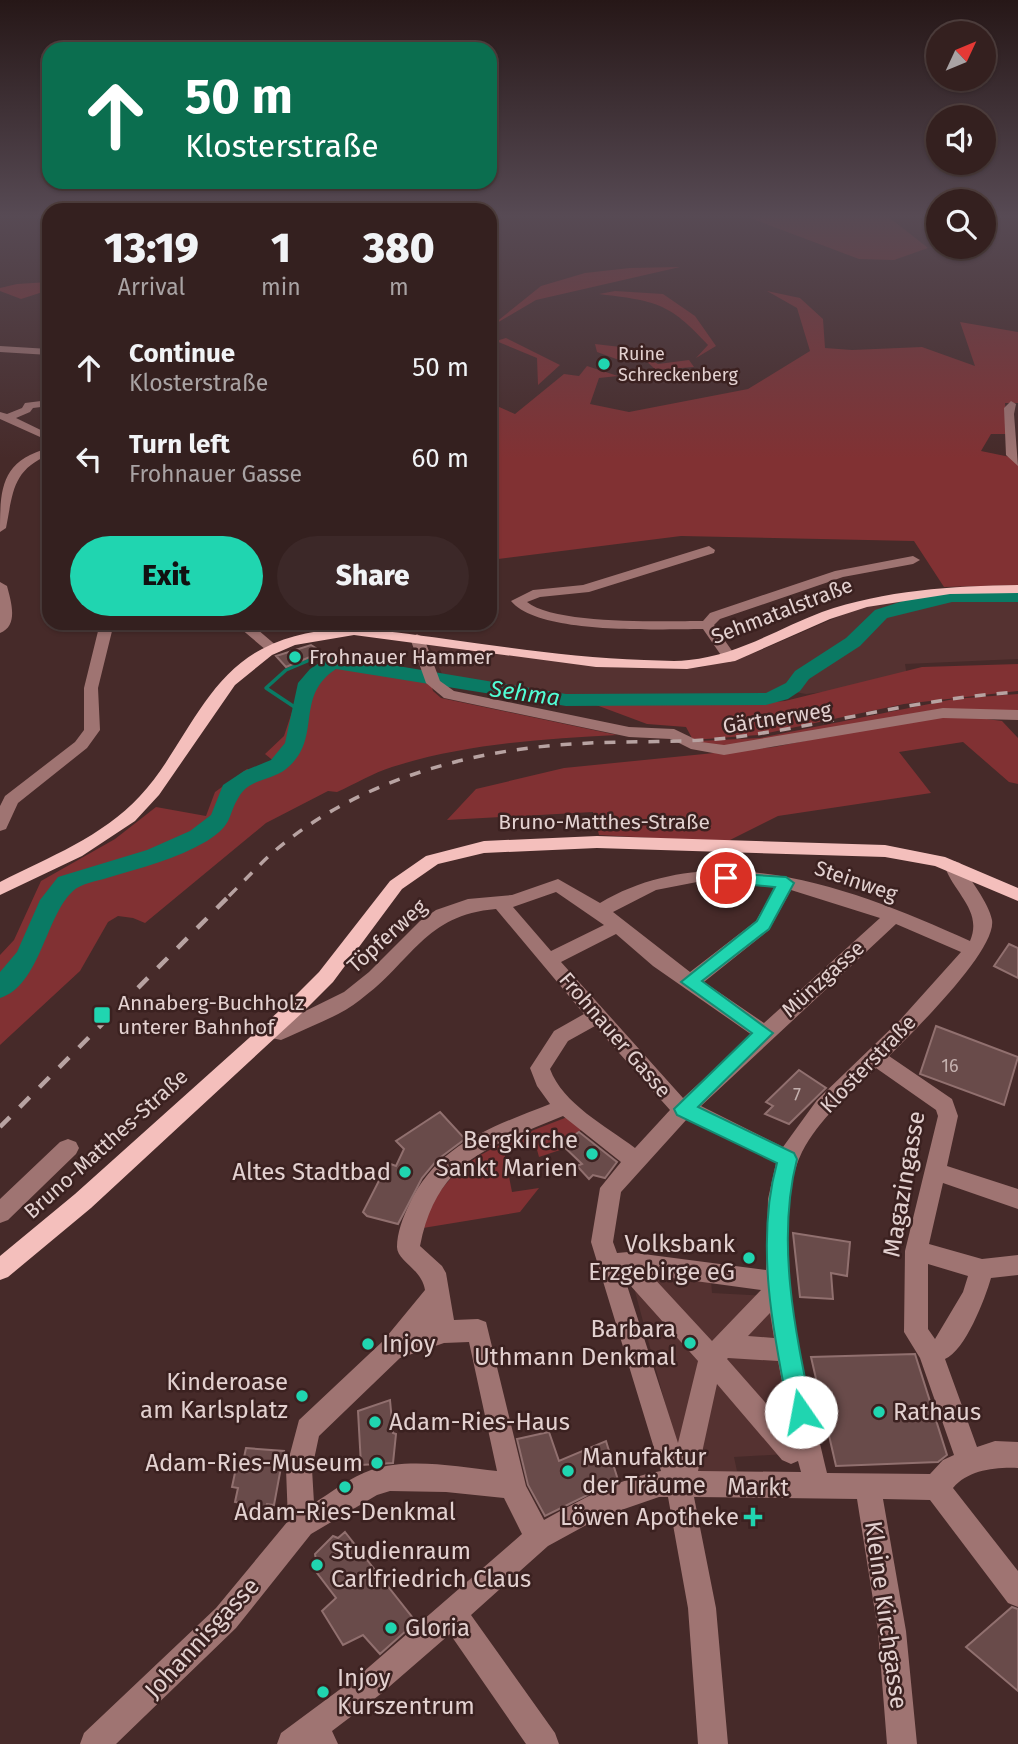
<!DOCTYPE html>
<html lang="en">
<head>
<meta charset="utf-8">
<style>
  :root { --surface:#34201f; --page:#3c2828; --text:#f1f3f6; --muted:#a9a3a4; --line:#4e3e3d; --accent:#20d5b0 }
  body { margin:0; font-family:"Fira Sans",sans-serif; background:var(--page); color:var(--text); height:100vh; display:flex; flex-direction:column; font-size:26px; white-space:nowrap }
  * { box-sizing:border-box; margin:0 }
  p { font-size:23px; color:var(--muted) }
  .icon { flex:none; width:38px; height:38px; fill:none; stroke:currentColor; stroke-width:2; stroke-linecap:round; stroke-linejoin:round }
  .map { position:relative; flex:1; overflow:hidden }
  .sheet { position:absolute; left:42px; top:203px; width:455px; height:427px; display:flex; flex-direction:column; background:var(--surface); border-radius:21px; box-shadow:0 2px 5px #0004,0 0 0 2px var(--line) }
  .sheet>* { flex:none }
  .hud { position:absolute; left:42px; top:42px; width:455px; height:147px; border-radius:21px; box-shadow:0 2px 5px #0004,0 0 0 2px var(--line); background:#0b6e4f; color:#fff; overflow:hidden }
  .needle { width:46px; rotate:46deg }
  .fabs { position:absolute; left:926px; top:21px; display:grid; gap:14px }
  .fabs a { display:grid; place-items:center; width:70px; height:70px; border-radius:50%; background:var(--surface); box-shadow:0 2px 5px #0004,0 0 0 2px var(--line); font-size:35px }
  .pin { position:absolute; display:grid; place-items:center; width:60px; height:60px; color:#fff; margin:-30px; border:4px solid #fff; border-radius:50%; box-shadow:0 2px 7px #0007 }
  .me { position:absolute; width:77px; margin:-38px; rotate:348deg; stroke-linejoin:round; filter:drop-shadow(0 0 5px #0008) }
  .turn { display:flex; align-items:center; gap:24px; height:147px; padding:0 28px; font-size:32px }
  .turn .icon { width:91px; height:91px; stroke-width:2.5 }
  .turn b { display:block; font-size:49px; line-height:60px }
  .eta { display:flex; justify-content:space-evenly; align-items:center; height:119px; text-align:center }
  .eta b { font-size:42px; font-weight:800; line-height:49px }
  .button { display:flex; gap:14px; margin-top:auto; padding:14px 28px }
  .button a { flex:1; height:80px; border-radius:42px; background:var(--accent); color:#111; font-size:28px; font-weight:800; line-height:80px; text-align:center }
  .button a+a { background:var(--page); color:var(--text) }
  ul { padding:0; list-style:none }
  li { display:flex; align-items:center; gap:21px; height:91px; padding:0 28px }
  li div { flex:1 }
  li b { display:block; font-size:26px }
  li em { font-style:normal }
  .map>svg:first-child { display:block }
  .built { fill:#553231 }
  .green { fill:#813133 }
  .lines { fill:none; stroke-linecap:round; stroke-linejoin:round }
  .stream { stroke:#0a7a64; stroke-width:3.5 }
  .river { fill:#0a7a64; fill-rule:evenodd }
  .building { fill:#694b4a; stroke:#91706f; stroke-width:2 }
  .minor { fill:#9f7472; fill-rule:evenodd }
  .major { fill:#f4bfbc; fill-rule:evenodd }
  .rail-far1 { stroke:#b8a3a2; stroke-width:3.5; stroke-dasharray:11 11; stroke-linecap:butt }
  .rail { stroke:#b8a3a2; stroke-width:4.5; stroke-dasharray:14 14; stroke-linecap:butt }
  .route { fill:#20d5b0; stroke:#158a72; stroke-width:2 }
  .poi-dot { fill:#20d5b0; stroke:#3b2120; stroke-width:2.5 }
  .labels { text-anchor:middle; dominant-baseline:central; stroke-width:5; stroke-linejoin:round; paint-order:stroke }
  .far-poi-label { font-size:18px; fill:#e3d1d0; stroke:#3b2120; text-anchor:start }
  .number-label { font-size:18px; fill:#c4b0ae }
  .street-label { font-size:21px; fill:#e3d1d0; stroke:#3b2120 }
  .poi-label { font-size:21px; fill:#e3d1d0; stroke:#3b2120; text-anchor:start }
  .water-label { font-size:23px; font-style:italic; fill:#51fdd5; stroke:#3b2120 }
  .near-poi-label { font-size:24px; fill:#e3d1d0; stroke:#3b2120; text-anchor:end }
  .near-street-label { font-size:24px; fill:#e3d1d0; stroke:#3b2120 }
</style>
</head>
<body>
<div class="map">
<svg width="1018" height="1744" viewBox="0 0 1018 1744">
  <rect width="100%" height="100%" fill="#462a29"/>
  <!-- built -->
  <path class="built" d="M1018,591V659L905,664L908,682L806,694L779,689L765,696L718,697L572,696L443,676L429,645L618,668H699L757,652L856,609L933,593Z
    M645,1272L711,1280L712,1293L771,1296L792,1447L787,1454L734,1457L737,1471L684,1474L633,1284Z"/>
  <!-- green -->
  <path class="green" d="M759,215H886L928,248L894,260L859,259L750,218Z
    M680,267L536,300L490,327L541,286L585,273L630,268Z
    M49,282V290L21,299L0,291V288L17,284Z
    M615,291L663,294L695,316L716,346L696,358L708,345C669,302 655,301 599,294Z
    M767,291L800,298L823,319L825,348L852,350L922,347L975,366L960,322L1018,332V403H1005L1008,434H991L981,451L1010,457L1018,465V585L944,587L914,541L681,536L490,560V403L515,414L564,374L579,376L587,366L618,376L599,378L590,404L629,412L748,389L810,351L797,308Z
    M506,338L560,365L538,385L537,358L496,341Z
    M595,344L629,348L658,364L689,360L694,367L656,370L644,359L619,360L597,352Z
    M1018,664V691L904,704L758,735L693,740L686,727L647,724L572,696L655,703H760L785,701L922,667Z
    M343,667L430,681L433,691L441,698L617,735C541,739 465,744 392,767C373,773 355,784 337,792L328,791L266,823L145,923L133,918L118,916L108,922L80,971L0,1045V955L14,940L41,881L115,839L156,807L206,816L215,792L247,769L267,775L281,767L265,754L284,736L301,685L313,671L322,673Z
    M1018,694V711L940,709L716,748L698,741L760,738L954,699Z
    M964,716L1002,721L1018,738V784L1009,782L963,742L899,752L931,793L778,816L726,842L599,835L593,812L447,820L476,789L564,768L774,747L920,718Z
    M570,1116L584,1128L558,1146L566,1148L539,1157L536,1146L504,1151L512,1192L539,1188L520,1212L423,1228C442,1158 510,1140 570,1116Z"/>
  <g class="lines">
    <!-- stream -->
    <path class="stream" d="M299,710L266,688L286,670L324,654L344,663"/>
    <!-- river -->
    <path class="river" d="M952,592H1018V602H952L887,618L860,646L809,679L800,691L788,699L766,705L566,706L336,669C293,697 324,739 286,769C273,780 250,779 240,795C226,817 235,823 207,841C177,859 140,868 107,878C97,881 80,884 73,891C46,915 40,986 0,998V972L17,952L40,900L58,877L147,850L190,831L211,815L223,785L244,771L271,760L285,743L298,683L310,669L324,660L344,657L566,694L766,693L786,683L795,671L846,638L875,610L903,601Z"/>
  </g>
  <!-- building -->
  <path class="building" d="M311,645L322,652L286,667L276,656Z
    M1009,944L1018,948V978L994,966Z
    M936,1026L1018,1057L1004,1105L920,1074Z
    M799,1070L826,1088L789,1124L765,1114L773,1106L766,1102Z
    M440,1112L465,1139L437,1160L422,1178L398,1224L367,1216L363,1212L388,1163L396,1166L404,1149L396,1141Z
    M579,1132L617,1162L605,1178L593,1175L589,1179L577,1166L582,1164L561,1144Z
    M793,1233L850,1242L847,1276L831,1273L833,1299L800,1297Z
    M915,1354L947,1455L938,1462L836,1466L811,1357Z
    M390,1400L393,1433L396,1434L393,1463L361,1465L358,1411Z
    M549,1432L559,1461L606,1441L618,1480L545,1516L528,1485L517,1439Z
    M246,1448L284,1451L274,1505L267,1504L265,1512L240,1510L241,1503L235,1502L238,1488L232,1487L236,1468L242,1467Z
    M345,1532L416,1622L380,1654L363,1635L343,1645L322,1611L336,1598L311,1565L316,1560L315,1554L333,1536L338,1538Z
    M1012,1607L1018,1609V1691L966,1647Z"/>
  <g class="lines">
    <!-- minor -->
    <path class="minor" d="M0,346L49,349V355L0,352Z
      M49,400V406L33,408L30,412L16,418L49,434V441L0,419V412L7,414L22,408L25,403Z
      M1011,401L1016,404L1014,414L1018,466L1006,455L1004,408Z
      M49,448V455C12,470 13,493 6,528L0,532C0,488 1,461 49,448Z
      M709,546L715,550L714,553L589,592L540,597L527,602C555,625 665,621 703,621L710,613L835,571L913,556L920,560L913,564L843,577L720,619L714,625L737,658L730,662L725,661L703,629C659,629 539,635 511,601L533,590L583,585Z
      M0,582L7,586C11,601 19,626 0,633Z
      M100,623H114L98,688L100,730L87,748L18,803L6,829L0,831V806L5,796L75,742L84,730V688Z
      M151,623H175C170,629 156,629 151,623Z
      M234,623H250L278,647L271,651L266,650Z
      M417,634L424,638L440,681L454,691L629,727L674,729L701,742L724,745L943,708L1018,710V720L943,718L724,755L691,749L671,739L629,737L444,698L426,683L410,638Z
      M954,861L960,863C969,878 989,903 992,920C997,950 912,1033 889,1056L952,1099L958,1116L947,1166L1018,1189V1209L943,1183L929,1244L982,1259L1018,1255V1275L991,1278C985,1299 965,1351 945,1359L977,1447L995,1441L1018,1442V1468C995,1467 968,1470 953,1488L1018,1571V1607L1008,1603L930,1500L883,1499L906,1631L917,1744H887L878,1631L857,1499L694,1497L716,1608L728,1744H698L688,1608L668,1497H659L601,1517L548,1546L471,1615L555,1733L559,1744H526L450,1634L382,1693L332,1731L338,1744H277L281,1733L362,1673L522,1534L504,1498L446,1492L390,1491L377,1495L311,1534L236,1628L116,1744H80L84,1733L216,1608L288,1521L286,1469L299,1420L383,1341L425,1290C422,1269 397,1261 397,1247C397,1233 403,1217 409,1205C437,1144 492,1127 550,1104L537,1086L530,1068L554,1031L584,1014L496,909C424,915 413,961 360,1000C340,1016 311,1026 288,1037L281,1040L262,1036L259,1031L262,1026L279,1024L344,992L369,972L420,921L436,910L468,899L512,895L558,879L600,903C717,834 857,890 970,941C983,911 954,893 945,867ZM697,882H737L775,887L756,921L690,972L613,912L656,890ZM791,890L880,918L764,1023L704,982L769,930ZM556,892L604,925L551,951L513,907ZM896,924L961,952L900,1020L817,1100L783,1147L701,1106ZM616,934L653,966L752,1035L683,1098L561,962ZM595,1026L670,1110L635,1148C606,1126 563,1104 550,1069L568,1041ZM876,1068L936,1110L938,1116L905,1251L904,1332L920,1358L954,1455L943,1460L930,1474L827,1473C808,1391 764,1229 802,1152C819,1119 850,1093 876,1068ZM563,1116L621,1162L600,1188L591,1242L661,1471C620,1478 580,1500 544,1520L526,1486L486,1322L478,1319L454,1320L446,1273L442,1266L420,1246C437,1159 490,1147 563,1116ZM687,1119L776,1163L768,1199L766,1270L628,1252L617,1253L613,1242L621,1192ZM928,1264L968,1276L963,1292L935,1339L928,1329ZM628,1272L625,1277L629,1284L698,1361L678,1443L623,1273ZM651,1275L761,1290L712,1341ZM770,1313L774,1338L748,1336ZM469,1342L497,1471C458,1467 409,1457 371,1470C351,1477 332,1492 314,1503L312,1469L319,1436L400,1358L444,1343ZM728,1358L778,1361L792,1433L727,1359ZM717,1384L782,1460L791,1464L798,1461L801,1472L698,1471Z
      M68,1139L76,1142L79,1148L76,1154L8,1220L0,1223V1199L60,1142Z"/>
    <!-- major -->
    <path class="major" d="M1018,585V593L950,594L867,607L830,619L735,661L687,669L596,667L354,635L295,645L272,655L235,685L159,795L135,821L82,856L0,895V882C49,857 102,837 140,796C183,750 203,680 262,649C322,618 383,631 446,639C512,648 577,658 644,660C659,660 674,662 689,660C738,655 777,629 822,612C885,590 952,586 1018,585Z
      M597,836L885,845L945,857L1018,888V901L935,866L885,857L597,848L484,853L438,864L402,889L333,982L302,1013L91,1208L8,1277L0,1280V1256L75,1194L288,1003L319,972L390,881L426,856L484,841Z"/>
    <!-- rail-far1 -->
    <path class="rail-far1" d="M229,896C243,882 256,868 270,855C351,783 467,750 573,744C627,740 682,744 736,737C831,724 922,698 1018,692"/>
    <!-- rail -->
    <path class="rail" d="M0,1127L231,894"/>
  </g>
  <!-- sky -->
  <linearGradient id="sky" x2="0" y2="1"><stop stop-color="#261717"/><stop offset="0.47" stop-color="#574a54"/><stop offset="1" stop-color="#574a54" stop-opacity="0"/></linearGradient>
  <rect width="1018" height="459" fill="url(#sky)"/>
  <!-- route -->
  <path class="route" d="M726,873L786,877L794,883L769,929L702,981L773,1033L698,1107L794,1153L797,1159C776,1241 795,1331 812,1412L809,1420L801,1423L793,1420L789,1412C773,1333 755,1242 777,1163L677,1115L674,1109L752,1033L681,982L757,921L775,887L721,882L718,878Z"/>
  <!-- markers -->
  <g class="poi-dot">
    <circle cx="604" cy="364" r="7"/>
    <circle cx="295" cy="657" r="7"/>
    <rect x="93" y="1006" width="18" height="18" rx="3.5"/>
    <circle cx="592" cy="1154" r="7"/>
    <circle cx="405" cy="1172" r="7"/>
    <circle cx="749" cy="1258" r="7"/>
    <circle cx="690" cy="1343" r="7"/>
    <circle cx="368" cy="1344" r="7"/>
    <circle cx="302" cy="1396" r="7"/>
    <circle cx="879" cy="1412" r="7"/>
    <circle cx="375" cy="1422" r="7"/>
    <circle cx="377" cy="1463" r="7"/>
    <circle cx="568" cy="1471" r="7"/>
    <circle cx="345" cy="1487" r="7"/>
    <path d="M749.5 1506.5h7v7h7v7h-7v7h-7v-7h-7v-7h7z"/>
    <circle cx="317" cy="1565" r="7"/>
    <circle cx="391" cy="1628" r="7"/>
    <circle cx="323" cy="1692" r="7"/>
  </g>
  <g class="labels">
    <!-- far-poi labels -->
    <g class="far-poi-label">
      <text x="618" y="354">Ruine<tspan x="618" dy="21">Schreckenberg</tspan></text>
    </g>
    <!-- number labels -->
    <g class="number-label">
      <text x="950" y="1066">16</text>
      <text x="797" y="1095">7</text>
    </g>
    <!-- street labels -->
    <g class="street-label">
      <text transform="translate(782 611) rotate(-21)">Sehmatalstraße</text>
      <text transform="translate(777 718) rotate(-9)">Gärtnerweg</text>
      <text x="604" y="822">Bruno-Matthes-Straße</text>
      <text transform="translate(856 881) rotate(19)">Steinweg</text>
      <text transform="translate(387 936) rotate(-42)">Töpferweg</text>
      <text transform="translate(823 979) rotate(-42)">Münzgasse</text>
      <text transform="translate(615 1035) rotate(49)">Frohnauer Gasse</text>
      <text transform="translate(868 1064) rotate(-46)">Klosterstraße</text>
      <text transform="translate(106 1144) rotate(-42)">Bruno-Matthes-Straße</text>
    </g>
    <!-- poi labels -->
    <g class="poi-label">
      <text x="309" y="657">Frohnauer Hammer</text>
      <text x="118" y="1003">Annaberg-Buchholz<tspan x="118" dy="24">unterer Bahnhof</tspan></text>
    </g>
    <!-- water labels -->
    <g class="water-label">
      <text transform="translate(525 693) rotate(8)">Sehma</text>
    </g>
    <!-- near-poi labels -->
    <g class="near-poi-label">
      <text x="578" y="1140">Bergkirche<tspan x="578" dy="28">Sankt Marien</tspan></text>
      <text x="391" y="1172">Altes Stadtbad</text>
      <text x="735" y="1244">Volksbank<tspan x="735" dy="28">Erzgebirge eG</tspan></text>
      <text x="676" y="1329">Barbara<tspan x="676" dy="28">Uthmann Denkmal</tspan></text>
      <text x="382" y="1344" text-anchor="start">Injoy</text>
      <text x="288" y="1382">Kinderoase<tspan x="288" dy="28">am Karlsplatz</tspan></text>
      <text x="893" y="1412" text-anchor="start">Rathaus</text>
      <text x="389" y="1422" text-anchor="start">Adam-Ries-Haus</text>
      <text x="582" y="1457" text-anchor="start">Manufaktur<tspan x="582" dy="28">der Träume</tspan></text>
      <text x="363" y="1463">Adam-Ries-Museum</text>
      <text x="345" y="1512" text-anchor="middle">Adam-Ries-Denkmal</text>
      <text x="739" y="1517">Löwen Apotheke</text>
      <text x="331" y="1551" text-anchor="start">Studienraum<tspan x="331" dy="28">Carlfriedrich Claus</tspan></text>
      <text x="405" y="1628" text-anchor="start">Gloria</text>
      <text x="337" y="1678" text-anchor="start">Injoy<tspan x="337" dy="28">Kurszentrum</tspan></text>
    </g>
    <!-- near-street labels -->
    <g class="near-street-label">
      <text transform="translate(904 1184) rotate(-80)">Magazingasse</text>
      <text transform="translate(758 1487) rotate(1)">Markt</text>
      <text transform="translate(886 1615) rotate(82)">Kleine Kirchgasse</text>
      <text transform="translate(202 1638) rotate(-47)">Johannisgasse</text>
    </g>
  </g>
</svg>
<div class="fabs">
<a><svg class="needle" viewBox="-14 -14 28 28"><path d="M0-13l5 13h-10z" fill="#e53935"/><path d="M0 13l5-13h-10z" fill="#a9a3a4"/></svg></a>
<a><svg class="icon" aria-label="sound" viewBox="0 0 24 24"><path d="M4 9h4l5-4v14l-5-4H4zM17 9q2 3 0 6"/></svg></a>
<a><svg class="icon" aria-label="search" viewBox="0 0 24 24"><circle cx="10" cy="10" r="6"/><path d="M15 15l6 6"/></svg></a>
</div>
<div class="pin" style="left:726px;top:878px;background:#d93025"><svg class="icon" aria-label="arrive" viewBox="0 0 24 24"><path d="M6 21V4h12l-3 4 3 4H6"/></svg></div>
<svg class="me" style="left:801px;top:1412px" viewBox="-20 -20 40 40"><circle r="19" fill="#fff"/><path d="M0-13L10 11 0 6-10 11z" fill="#20d5b0"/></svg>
<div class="hud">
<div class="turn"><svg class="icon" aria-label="ahead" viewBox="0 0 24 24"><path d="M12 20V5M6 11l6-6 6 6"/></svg><div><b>50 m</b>Klosterstraße</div></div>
</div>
<section class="sheet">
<div class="eta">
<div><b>13:19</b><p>Arrival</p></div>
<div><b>1</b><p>min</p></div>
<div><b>380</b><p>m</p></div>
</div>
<ul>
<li><svg class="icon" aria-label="ahead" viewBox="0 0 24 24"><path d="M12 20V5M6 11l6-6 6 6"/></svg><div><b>Continue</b><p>Klosterstraße</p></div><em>50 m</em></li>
<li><svg class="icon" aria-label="left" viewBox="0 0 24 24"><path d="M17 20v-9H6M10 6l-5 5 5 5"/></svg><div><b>Turn left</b><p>Frohnauer Gasse</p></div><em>60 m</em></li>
</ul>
<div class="button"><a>Exit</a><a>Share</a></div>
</section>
</div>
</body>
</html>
